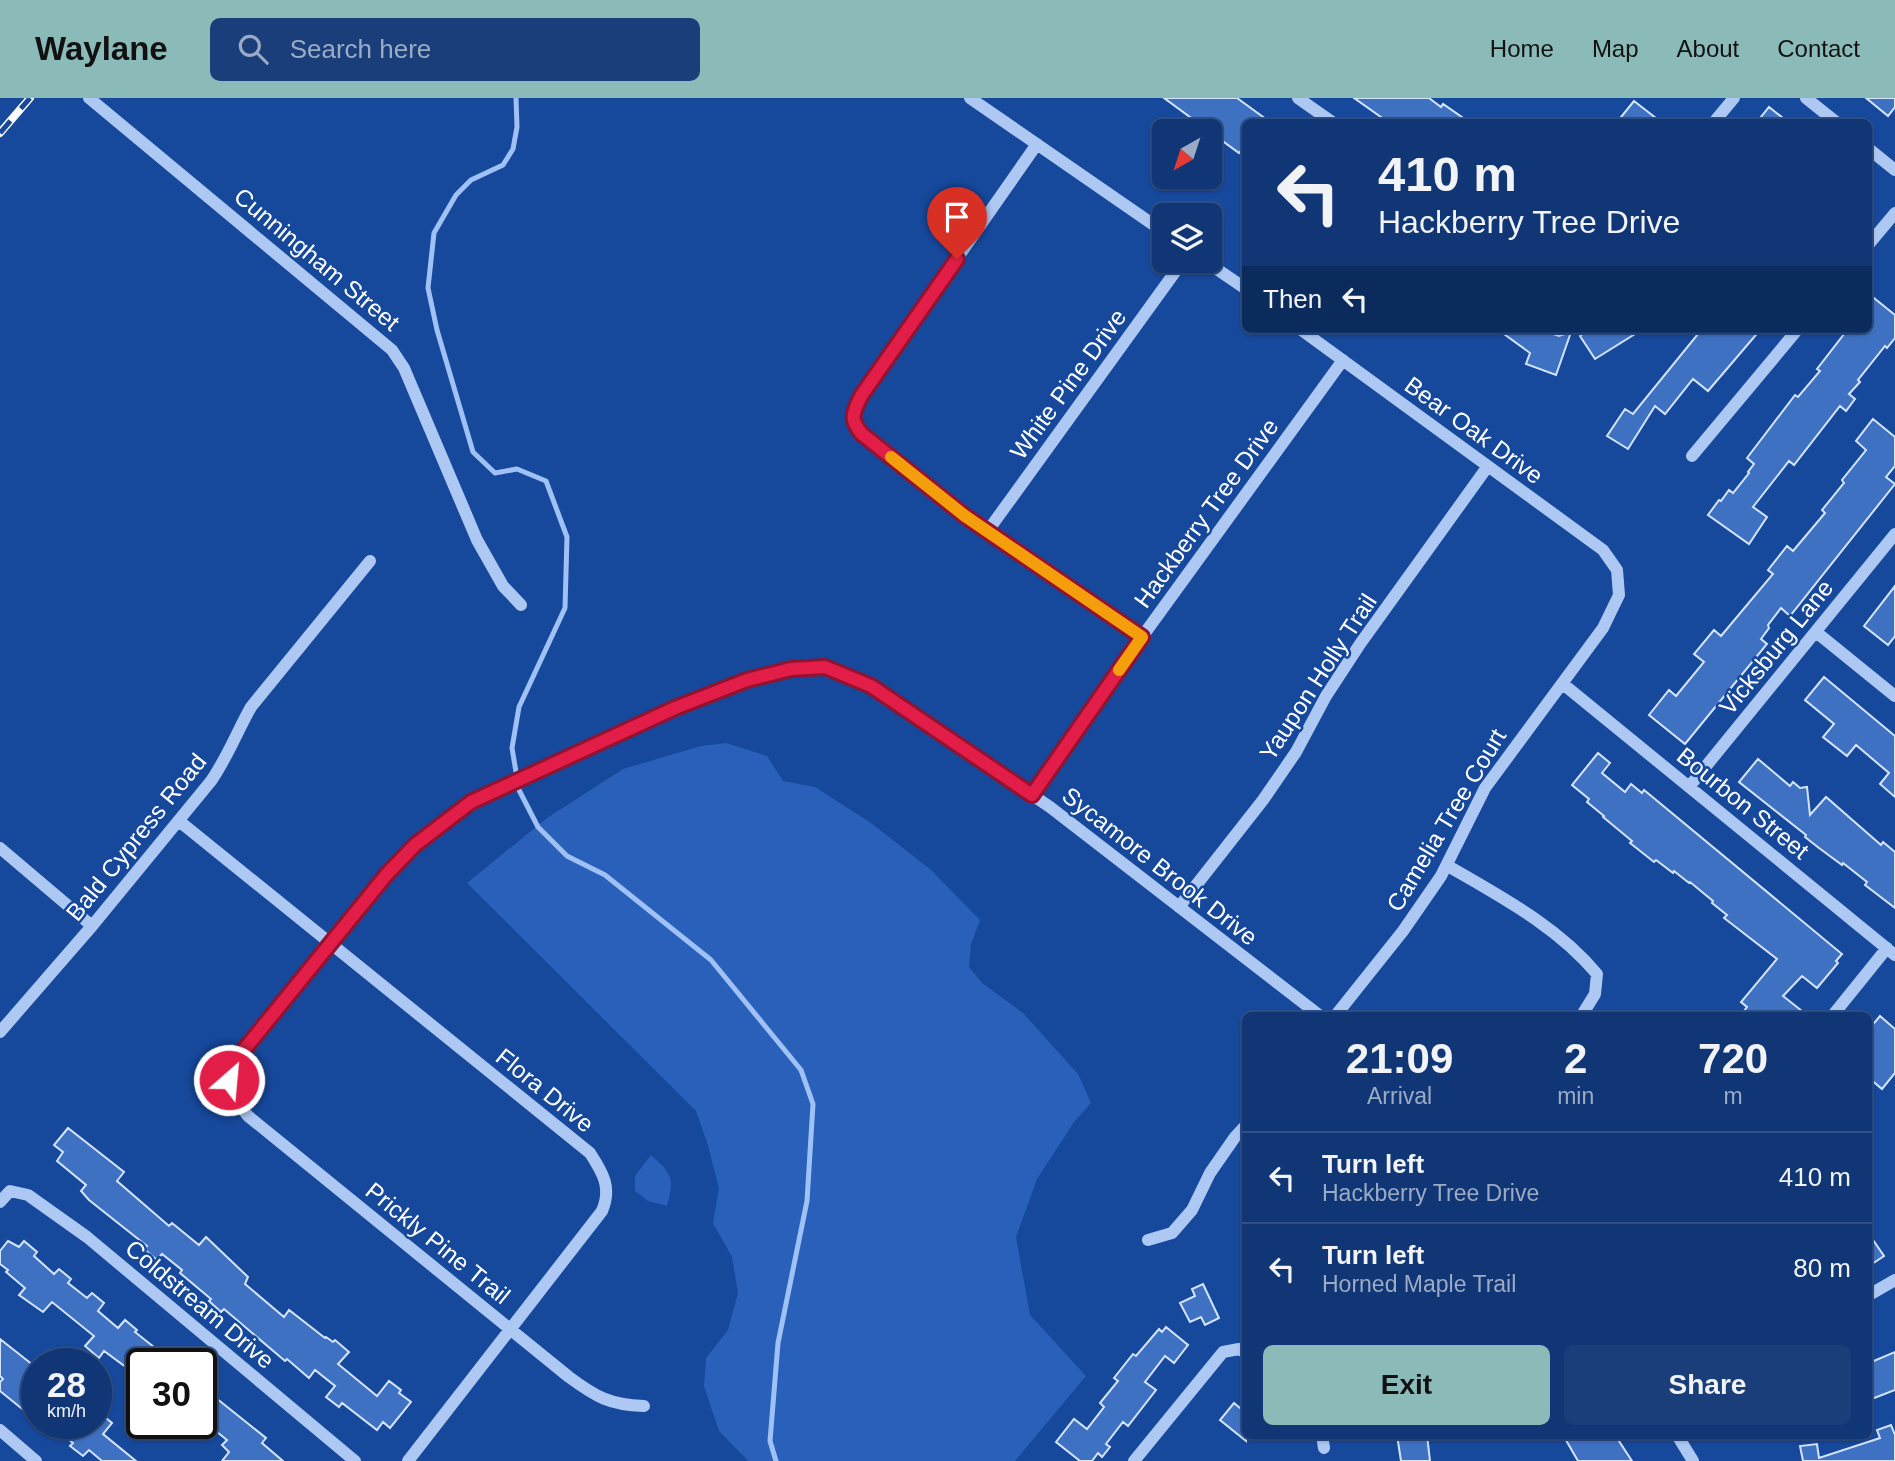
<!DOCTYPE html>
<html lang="en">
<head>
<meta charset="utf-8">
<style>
  :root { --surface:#103675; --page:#193e7a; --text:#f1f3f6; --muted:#9cabc5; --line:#305087; --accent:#8bbbb9 }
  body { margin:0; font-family:Helvetica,sans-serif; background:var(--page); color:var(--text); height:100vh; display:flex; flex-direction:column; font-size:26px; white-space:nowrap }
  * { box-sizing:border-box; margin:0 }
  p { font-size:23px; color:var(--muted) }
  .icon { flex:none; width:38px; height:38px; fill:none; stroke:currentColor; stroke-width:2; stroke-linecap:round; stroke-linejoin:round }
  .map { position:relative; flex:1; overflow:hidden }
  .panel { position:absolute; left:1242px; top:914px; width:630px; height:427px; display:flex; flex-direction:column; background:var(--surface); border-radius:10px; box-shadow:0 2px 5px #0004,0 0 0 2px var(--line) }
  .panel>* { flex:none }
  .guide { position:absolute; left:1242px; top:21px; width:630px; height:214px; border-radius:10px; box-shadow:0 2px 5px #0004,0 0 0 2px var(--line); background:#103675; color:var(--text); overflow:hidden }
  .needle { width:46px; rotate:219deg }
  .controls { position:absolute; left:1152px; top:21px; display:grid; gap:14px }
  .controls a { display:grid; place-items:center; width:70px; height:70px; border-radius:10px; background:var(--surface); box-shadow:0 2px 5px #0004,0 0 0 2px var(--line); font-size:35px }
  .speed { position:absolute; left:21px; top:1250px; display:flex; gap:14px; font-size:35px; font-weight:700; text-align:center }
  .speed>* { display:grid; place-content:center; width:91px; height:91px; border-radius:50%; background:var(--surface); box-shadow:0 2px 5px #0004,0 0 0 2px var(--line); line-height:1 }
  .speed small { font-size:18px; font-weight:400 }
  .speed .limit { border:4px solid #111; border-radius:10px; background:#fff; color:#111 }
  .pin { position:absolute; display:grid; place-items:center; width:60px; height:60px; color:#fff; margin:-72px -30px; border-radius:50% 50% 50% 0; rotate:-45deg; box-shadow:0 0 7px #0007 }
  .pin .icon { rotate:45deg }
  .me { position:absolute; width:77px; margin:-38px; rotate:27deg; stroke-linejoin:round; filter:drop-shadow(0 0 5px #0008) }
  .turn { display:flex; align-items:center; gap:24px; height:147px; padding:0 21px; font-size:32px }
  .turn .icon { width:91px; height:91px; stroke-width:2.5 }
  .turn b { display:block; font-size:49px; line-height:60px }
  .then { display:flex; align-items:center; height:66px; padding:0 21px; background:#0003; gap:14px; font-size:26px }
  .eta { display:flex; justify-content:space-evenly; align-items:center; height:119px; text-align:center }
  .eta b { font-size:42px; font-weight:600; line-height:49px }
  .action { display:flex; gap:14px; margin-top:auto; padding:14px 21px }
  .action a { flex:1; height:80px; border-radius:10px; background:var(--accent); color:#111; font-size:28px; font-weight:600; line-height:80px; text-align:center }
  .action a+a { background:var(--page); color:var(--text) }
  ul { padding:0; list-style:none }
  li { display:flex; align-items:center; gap:21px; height:91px; padding:0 21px; border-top:2px solid var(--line) }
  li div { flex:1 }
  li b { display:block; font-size:26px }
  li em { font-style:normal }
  header { display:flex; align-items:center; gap:42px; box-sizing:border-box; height:98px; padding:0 35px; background:var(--accent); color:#111 }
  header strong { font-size:33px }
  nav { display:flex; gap:38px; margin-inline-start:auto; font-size:24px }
  .search { width:490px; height:63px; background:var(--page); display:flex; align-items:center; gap:18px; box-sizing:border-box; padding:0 24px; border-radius:10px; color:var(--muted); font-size:26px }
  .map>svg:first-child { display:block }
  .green { fill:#2961ba }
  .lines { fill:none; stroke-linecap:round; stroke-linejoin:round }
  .stream { stroke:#9fc1f5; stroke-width:5 }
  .building { fill:#3f71c3; stroke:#d5e4fd; stroke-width:2 }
  .minor { stroke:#adc8f3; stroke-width:12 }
  .rail-casing { stroke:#fff; stroke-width:8 }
  .rail { stroke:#16489c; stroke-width:5; stroke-dasharray:16; stroke-linecap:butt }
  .route-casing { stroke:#92132f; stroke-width:18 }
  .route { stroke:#e11d48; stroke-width:12 }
  .slow { stroke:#f59e0b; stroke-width:12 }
  .labels { text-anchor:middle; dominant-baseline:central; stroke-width:5; stroke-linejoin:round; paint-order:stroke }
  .street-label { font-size:24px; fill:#fff; stroke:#16489c }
</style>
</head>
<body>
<header>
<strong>Waylane</strong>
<div class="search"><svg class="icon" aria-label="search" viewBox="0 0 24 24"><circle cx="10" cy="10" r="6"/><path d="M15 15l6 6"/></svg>Search here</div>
<nav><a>Home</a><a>Map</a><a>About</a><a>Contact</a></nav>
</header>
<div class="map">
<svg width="1895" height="1363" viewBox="0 0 1895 1363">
  <rect width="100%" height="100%" fill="#16489c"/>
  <!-- green -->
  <path class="green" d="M726,645L767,658L783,683L815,689L871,725L930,771L980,822L971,846L969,869L982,885L1023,915L1078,976L1091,1005L1074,1024L1037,1081L1016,1139L1030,1217L1086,1278L1015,1363H748L719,1333L704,1288L706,1260L728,1232L738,1195L732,1159L713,1125L719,1090L707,1044L696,1013L467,785L547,720L623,671L701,648Z
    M651,1057C673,1076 674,1081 667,1108L648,1103L635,1093V1078Z"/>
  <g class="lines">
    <!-- stream -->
    <path class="stream" d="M516,0L517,29L513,51L503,67L471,82L456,97L434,135L428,190L437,232L473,354L495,375L517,371L546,383L567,439L565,510L519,609L512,650L519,692L538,729L567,758L605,777L711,862L801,972L813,1006L807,1103L778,1245L770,1343L776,1363"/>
  </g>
  <!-- building -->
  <path class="building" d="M1164,0H1237L1270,24H1246V46L1239,55Z
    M1354,0H1429L1441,9L1443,6L1469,24H1388Z
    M1866,0H1895V9L1888,18Z
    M1634,3L1661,24H1617Z
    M1769,9L1788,24H1757Z
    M1869,196L1895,217V240L1887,250L1885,248L1858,282L1860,284L1849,296L1855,301L1846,313L1840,308L1794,367L1789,363L1753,409L1767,419L1749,446L1708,417L1719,402L1721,403L1729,392L1733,395L1749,375L1748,374L1754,366L1747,360L1795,297L1798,299L1820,273L1817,271L1848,231H1869Z
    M1497,231H1538L1559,238L1571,234L1556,277L1526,266L1530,255Z
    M1590,231H1643L1595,261L1580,238Z
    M1702,231H1761L1708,293L1693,281L1665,316L1655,308L1628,351L1607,338L1625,311L1633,316Z
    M1873,321L1895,339V368L1886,379L1895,386L1790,518L1781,510L1768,527L1769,530L1761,541L1767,546L1685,646L1649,617L1669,592L1676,598L1704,564L1694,556L1714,532L1721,538L1773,476L1768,472L1787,448L1793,453L1825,415L1822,412L1844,385L1842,382L1866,352L1856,343Z
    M1895,488V538L1888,547L1864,528Z
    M1824,579L1895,638V699L1880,686L1889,675L1856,647L1847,658L1823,639L1834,626L1805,602Z
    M1598,655L1610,665L1602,675L1625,694L1631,686L1642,695L1644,692L1842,856L1836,863L1838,865L1817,890L1802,878L1783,898L1807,917H1741L1747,909L1741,904L1777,861L1724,820L1727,817L1712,805L1713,803L1690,784L1689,785L1674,773L1673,775L1656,762L1654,764L1630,745L1632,743L1603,719L1604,718L1587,704L1589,701L1572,687Z
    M1758,661L1790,688L1793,684L1800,690L1807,689L1810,717L1826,699L1881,747L1883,744L1895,754V810L1865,787L1867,784L1843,765L1842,767L1819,750L1805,739L1806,737L1739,684Z
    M1880,918L1895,931V975L1882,991L1869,980V931Z
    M68,1030L124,1074L117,1083L169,1128L172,1125L199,1147L206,1139L248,1179L245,1186L284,1219L289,1212L325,1240L326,1239L333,1244L335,1242L349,1254L338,1266L377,1298L389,1283L401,1292L399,1295L411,1304L390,1330L383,1324L377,1332L342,1305L339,1309L326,1299L335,1288L315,1272L309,1280L287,1261L285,1263L224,1211L221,1214L209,1203L211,1201L180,1175L182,1172L162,1156L157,1162L144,1151L147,1148L89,1102L81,1093L86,1087L57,1063L63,1054L54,1047Z
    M1869,1136L1884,1158L1869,1168Z
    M8,1143L19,1149L24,1143L37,1154L34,1158L54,1176L59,1171L71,1181L68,1185L87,1200L92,1195L104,1205L98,1213L118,1230L125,1222L137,1232L135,1234L174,1265H142V1281L104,1253L99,1260L85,1248L94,1238L52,1204L43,1214L19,1197L25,1190L6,1174L8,1172L0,1166V1153Z
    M1203,1186L1219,1220L1205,1227L1201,1219L1190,1224L1180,1205L1195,1198L1192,1191Z
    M1166,1229L1188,1247L1174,1265L1165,1258L1145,1284L1156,1292L1128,1328L1123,1324L1106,1346L1110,1349L1102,1359L1098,1355L1092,1363H1080L1056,1344L1074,1321L1087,1331L1104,1309L1100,1305L1118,1283L1114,1280L1133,1256L1136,1258L1159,1231L1162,1234Z
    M0,1241L33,1267L30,1270L37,1276V1323L0,1293V1284L3,1281L0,1278Z
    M1895,1254V1292L1869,1302V1265Z
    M201,1288L266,1340L262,1345L283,1363H222L229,1354L222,1347L227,1342L201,1321Z
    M1234,1305L1246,1315V1343L1220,1322Z
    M96,1312L112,1325L103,1336L136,1363H102L89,1352L83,1358L70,1348L73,1345L48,1325H96Z
    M1891,1327L1895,1337V1363H1803L1800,1348L1817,1346L1819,1360L1880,1340L1877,1332Z
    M1397,1337H1427L1430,1363H1401Z
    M1563,1337H1615L1632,1363H1578Z"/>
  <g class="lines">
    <!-- minor -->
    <path class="minor" d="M89,0L392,252L404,270L477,442L503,488L521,507
      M970,0L1164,134
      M1298,0L1332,24
      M1806,0L1836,24
      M1714,24L1734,0
      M1037,46L861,298C853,315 849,321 861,336L965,418L1142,539
      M1869,51L1895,72
      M1869,146L1895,115
      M1205,163L1246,191
      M1300,231L1603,452L1617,472L1619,497L1603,530L1485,690L1441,778L1403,833L1336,917
      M1692,358L1798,231
      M987,434L1183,163
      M1816,534L1895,598
      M1563,586L1895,857
      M1689,689L1895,436
      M1032,697L1142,539L1343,262
      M179,723L590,1055C603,1075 612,1090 602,1113L408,1363
      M0,750L92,828
      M1448,768C1501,799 1557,828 1597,876L1595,896L1582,917
      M1179,809L1263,702L1296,654L1326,598L1360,546L1488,368
      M1833,917L1887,850
      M0,934L92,828L211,683C227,660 237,634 251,609L370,463
      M0,1104L10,1093L28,1097L87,1139L355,1363
      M1148,1142L1172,1135L1192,1112L1210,1075L1235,1039L1246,1027
      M1869,1197L1895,1182
      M644,1308C610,1307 596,1299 569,1279L248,1018C227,992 223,981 243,952L387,776L415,747L471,703L675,610L747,582L791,571L825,569L871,588L1050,709L1319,917
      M0,1332L36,1363
      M1322,1337L1324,1350
      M1677,1337L1693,1363
      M1134,1363L1223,1254L1239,1251L1246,1255"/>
    <!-- rail casing -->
    <g class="rail-casing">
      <path id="rail" d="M0,35L30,0"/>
    </g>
    <!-- rail -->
    <use href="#rail" class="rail"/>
  </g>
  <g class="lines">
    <!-- route casing -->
    <g class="route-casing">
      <path id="route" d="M229,982L233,966L243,953L387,776L415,747L471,704L675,610L747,582L791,571L825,569L871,588L1032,697L1142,539L965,418L862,336C849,321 853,315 861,298L957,161"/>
    </g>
    <!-- route -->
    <use href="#route" class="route"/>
    <!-- slow -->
    <path class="slow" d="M891,359L965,418L1142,539L1119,572"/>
  </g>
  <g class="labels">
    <!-- street labels -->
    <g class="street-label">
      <text transform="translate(317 161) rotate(40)">Cunningham Street</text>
      <text transform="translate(1068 286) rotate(-54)">White Pine Drive</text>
      <text transform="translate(1474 332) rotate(36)">Bear Oak Drive</text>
      <text transform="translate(1206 415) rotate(-54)">Hackberry Tree Drive</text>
      <text transform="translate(1776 549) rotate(-51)">Vicksburg Lane</text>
      <text transform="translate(1318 579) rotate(-57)">Yaupon Holly Trail</text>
      <text transform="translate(1743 705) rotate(39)">Bourbon Street</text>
      <text transform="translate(1446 722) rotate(-59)">Camelia Tree Court</text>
      <text transform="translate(136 739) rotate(-51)">Bald Cypress Road</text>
      <text transform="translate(1160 768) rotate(38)">Sycamore Brook Drive</text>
      <text transform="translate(545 992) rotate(39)">Flora Drive</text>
      <text transform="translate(438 1145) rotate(39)">Prickly Pine Trail</text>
      <text transform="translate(200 1206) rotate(40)">Coldstream Drive</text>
    </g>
  </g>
</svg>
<div class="controls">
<a><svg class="needle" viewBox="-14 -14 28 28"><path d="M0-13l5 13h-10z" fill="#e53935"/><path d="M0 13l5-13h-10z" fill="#9cabc5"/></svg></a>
<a><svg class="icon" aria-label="layers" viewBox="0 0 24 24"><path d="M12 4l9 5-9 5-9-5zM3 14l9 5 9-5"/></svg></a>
</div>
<div class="speed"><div>28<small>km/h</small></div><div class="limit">30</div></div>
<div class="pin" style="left:957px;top:161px;background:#d93025"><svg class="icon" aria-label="arrive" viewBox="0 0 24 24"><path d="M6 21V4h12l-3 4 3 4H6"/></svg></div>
<svg class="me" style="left:229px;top:982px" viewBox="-20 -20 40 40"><circle r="17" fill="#e11d48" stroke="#fff" stroke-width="3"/><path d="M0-11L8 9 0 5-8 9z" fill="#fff"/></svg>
<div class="guide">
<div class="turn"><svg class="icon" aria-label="left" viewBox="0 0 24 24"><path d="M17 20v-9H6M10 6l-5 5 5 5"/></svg><div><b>410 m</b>Hackberry Tree Drive</div></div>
<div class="then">Then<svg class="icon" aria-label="left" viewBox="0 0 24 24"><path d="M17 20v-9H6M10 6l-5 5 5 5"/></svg></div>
</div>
<section class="panel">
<div class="eta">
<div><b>21:09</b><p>Arrival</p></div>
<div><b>2</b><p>min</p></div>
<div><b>720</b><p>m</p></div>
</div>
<ul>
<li><svg class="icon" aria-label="left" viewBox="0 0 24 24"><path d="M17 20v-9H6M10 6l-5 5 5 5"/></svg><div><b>Turn left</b><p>Hackberry Tree Drive</p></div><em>410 m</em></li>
<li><svg class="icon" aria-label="left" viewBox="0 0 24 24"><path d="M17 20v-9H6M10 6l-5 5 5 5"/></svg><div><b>Turn left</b><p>Horned Maple Trail</p></div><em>80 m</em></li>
</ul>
<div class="action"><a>Exit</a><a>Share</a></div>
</section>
</div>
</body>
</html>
